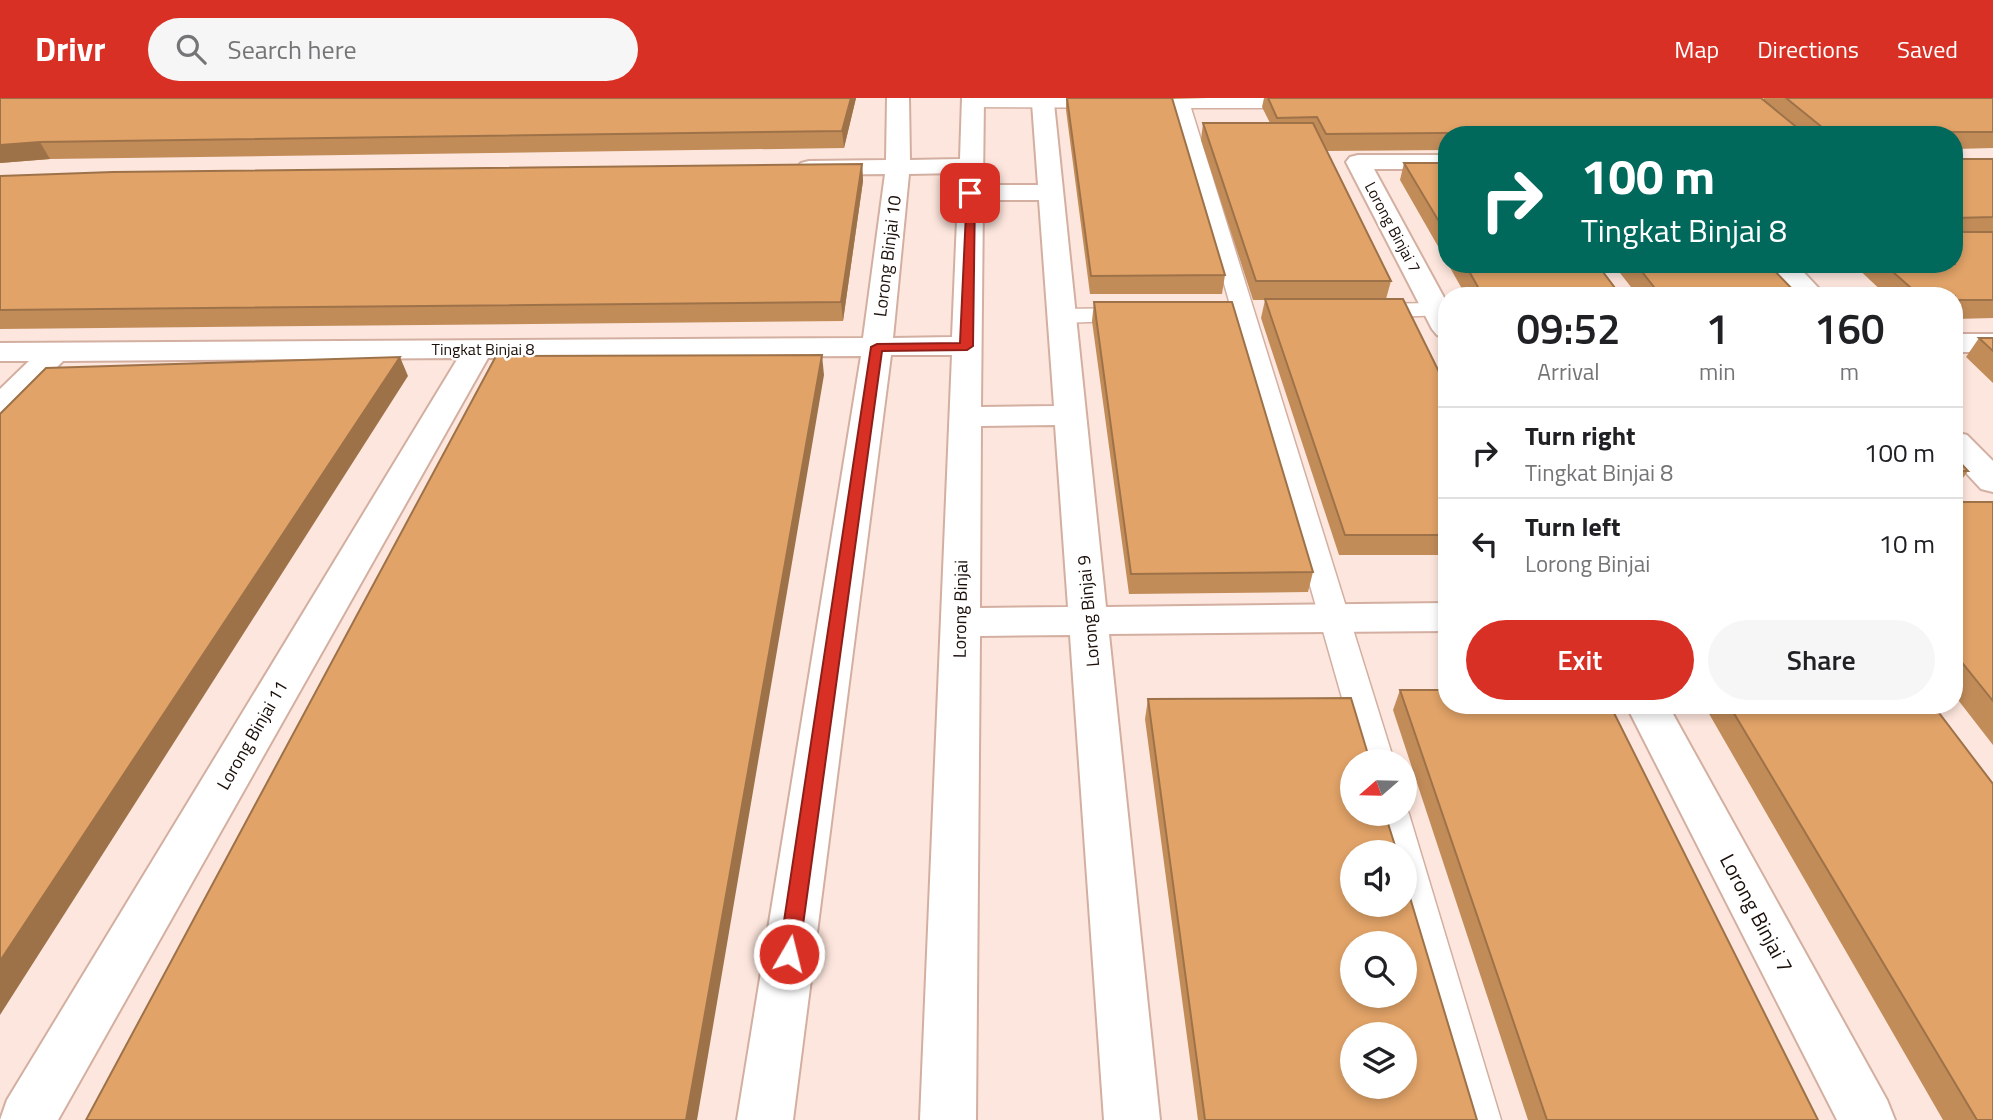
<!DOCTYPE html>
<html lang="en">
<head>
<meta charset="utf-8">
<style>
  :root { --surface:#fff; --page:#f6f6f6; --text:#202124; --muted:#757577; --line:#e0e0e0; --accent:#d93025 }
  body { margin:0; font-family:"Titillium Web",sans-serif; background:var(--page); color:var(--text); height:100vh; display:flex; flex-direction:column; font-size:26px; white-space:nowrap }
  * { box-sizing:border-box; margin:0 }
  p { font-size:23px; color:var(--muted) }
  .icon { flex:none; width:38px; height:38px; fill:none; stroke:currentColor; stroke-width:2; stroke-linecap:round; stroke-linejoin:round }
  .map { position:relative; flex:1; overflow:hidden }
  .drawer { position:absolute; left:1438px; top:189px; width:525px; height:427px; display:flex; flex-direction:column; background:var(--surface); border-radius:28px; box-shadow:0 4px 10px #0003 }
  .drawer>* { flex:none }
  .hud { position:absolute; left:1438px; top:28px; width:525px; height:147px; border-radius:28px; box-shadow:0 4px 10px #0003; background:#00695c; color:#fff; overflow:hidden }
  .needle { width:46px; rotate:250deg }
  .fabs { position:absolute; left:1340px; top:651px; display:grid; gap:14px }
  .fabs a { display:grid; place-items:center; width:77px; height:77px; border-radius:50%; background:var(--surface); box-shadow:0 4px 10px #0003; font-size:35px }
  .pin { position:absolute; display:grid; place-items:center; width:60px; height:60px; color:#fff; margin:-30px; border-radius:14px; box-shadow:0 4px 10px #0006 }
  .me { position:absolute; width:77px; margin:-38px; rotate:8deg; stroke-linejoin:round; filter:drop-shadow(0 0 5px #0008) }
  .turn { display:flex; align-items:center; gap:24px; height:147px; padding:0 28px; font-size:32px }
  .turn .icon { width:91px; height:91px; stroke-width:2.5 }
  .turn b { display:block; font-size:49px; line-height:60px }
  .eta { display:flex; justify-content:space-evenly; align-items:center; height:119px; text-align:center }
  .eta b { font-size:42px; font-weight:600; line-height:49px }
  .cta { display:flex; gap:14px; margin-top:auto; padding:14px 28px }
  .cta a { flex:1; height:80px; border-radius:42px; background:var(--accent); color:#fff; font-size:28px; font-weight:600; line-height:80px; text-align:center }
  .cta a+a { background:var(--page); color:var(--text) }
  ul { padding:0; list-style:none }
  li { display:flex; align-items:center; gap:21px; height:91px; padding:0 28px; border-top:2px solid var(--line) }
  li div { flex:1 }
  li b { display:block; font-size:26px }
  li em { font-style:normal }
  header { display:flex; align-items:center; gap:42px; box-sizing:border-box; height:98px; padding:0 35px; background:var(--accent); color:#fff }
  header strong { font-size:33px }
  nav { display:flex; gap:38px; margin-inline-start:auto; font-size:24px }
  .search { width:490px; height:63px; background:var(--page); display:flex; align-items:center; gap:18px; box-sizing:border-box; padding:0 24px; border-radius:38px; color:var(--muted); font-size:26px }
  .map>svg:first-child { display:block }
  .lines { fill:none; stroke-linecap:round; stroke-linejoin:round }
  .service-casing { stroke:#d3afa1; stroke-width:3 }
  .minor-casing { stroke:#d3afa1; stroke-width:4 }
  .service { fill:#fff; fill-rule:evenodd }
  .minor { fill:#fff; fill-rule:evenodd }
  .wall { fill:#c28c59 }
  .shaded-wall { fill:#9e7249 }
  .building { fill:#e1a368; stroke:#9e7249; stroke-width:2; fill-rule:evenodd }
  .route { fill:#d93025; stroke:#8d1f18; stroke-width:2 }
  .labels { text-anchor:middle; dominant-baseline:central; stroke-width:5; stroke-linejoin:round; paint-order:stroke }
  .far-street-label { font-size:16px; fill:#1b0f0a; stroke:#fff }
  .street-label { font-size:18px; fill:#1b0f0a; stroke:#fff }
  .near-street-label { font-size:21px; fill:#1b0f0a; stroke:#fff }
</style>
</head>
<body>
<header>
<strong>Drivr</strong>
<div class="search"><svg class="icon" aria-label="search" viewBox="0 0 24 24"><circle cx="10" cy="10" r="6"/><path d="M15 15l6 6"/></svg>Search here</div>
<nav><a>Map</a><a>Directions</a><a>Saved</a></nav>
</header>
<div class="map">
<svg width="1993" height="1022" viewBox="0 0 1993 1022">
  <rect width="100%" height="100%" fill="#fde6dd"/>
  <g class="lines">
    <!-- service casing -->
    <g class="service-casing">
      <path id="service" d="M973,0H1303L1311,5L1303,10H1191L1394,663H1360L1174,10L967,9L965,5Z
        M1437,205L1445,207L1447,211L1445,217L1367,220L1359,218L1356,213L1359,208L1367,206Z
        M1132,210L1140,212L1143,217L1140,222L1063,225L1055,223L1052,218L1055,213L1063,211Z
        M1405,707L1409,716L1501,1022H1459L1399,807H1405V754H1385L1375,716H1405Z"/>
    </g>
    <!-- minor casing -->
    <g class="minor-casing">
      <path id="minor" d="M887,0H909L910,62L960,61L962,0H984L983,87H1038L1032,5L1037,0H1051L1054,5L1106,509L1447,505V533L1109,536L1160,1022H1104L1070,537L980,538L976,1022H920L952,257H891L793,1022H737L861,258L488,260L58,1022H0L7,1002L458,260L63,263L11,316L0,319V291L29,263H0V245L863,240L885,76L809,77L801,75L797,70L801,65L809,63L886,62ZM959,75L952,239L893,240L909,76ZM983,102H1039L1054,308L981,309ZM1055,327L1068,509L980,510L981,328Z
        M1358,57H1447V71H1374L1447,205V240L1437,237L1432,231L1346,64L1350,59Z
        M1768,166H1796L1826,198H1796Z
        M1955,236H1993V254H1955Z
        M1955,334L1967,337L1993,363V394L1981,391L1955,363Z
        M1626,607H1668L1887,1002L1895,1022H1837Z"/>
    </g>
    <!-- service -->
    <use href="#service" class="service"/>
    <!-- minor -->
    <use href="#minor" class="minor"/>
  </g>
  <!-- wall -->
  <path class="wall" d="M0,0H856L844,50L50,61L0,65Z
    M1066,0H1208L1172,1L1225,177L1222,196H1090L1066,12Z
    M1264,0L1763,2L1764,0H1993V50L1955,51V37H1803L1800,34L1798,37H1447V52L1327,53L1391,183L1386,201L1447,290V457H1339L1261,220L1265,202H1253L1201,42L1203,25H1270L1262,9Z
    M1955,61H1993V220L1955,221V198H1887L1853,166H1955Z
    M1404,65H1447V164L1400,82Z
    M862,66L863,83L843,223L0,231V78Z
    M1448,166H1597L1621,198H1466Z
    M1613,166H1768L1799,198H1638Z
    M1094,204L1313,474L1308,494L1129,496L1092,223Z
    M1979,240H1993V285L1966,259Z
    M1955,359L1968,373L1955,391Z
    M1955,404H1993V647L1955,598Z
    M1400,592L1818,1022H1528L1393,612Z
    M1148,601L1477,1022H1198L1145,621Z
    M1704,607H1933L1993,1022H1943Z"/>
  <!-- shaded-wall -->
  <path class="shaded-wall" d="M851,0H856L844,50L842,33Z
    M40,44L50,61L0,65V47Z
    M862,66L863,83L843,223L841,204Z
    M822,257L824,277L697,1022H686Z
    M400,259L408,278L0,917V863Z"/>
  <!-- building -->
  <path class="building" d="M0,0H851L842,33L40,44L0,47Z
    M1067,0H1172L1225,177L1091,178Z
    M1268,0H1761L1800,32L1326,36L1317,19L1277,20Z
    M1786,0H1993V34H1828Z
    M1203,25H1313L1391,183H1256Z
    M1955,61H1993V119L1955,120Z
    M1404,65H1447V137Z
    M862,66L841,204L0,212V78L113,74Z
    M1955,134H1993V202H1955V198H1920L1884,166H1955Z
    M1465,166H1597L1621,198H1483Z
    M1636,166H1768L1799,198H1661Z
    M1265,201H1403L1447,290V437H1345Z
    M1094,204H1232L1313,474L1131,476Z
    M1979,240H1993V253Z
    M822,257L686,1022H86L496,258Z
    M400,259L0,863V316L46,270Z
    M1955,359L1968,373H1955Z
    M1955,404H1993V603L1955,556Z
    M1400,592H1447V607H1610L1818,1022H1547Z
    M1351,600L1370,663H1353V716H1385L1397,754H1353V807H1405V783L1477,1022H1205L1148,601ZM1353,845H1405V898H1353ZM1353,936H1405V989H1353Z
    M1729,607H1933L1993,686V1022H1977Z"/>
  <!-- route -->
  <path class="route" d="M967,93L975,95L973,248L967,252L882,253L799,856L796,863L789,866L782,863L779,856L871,249L877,246L960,245Z"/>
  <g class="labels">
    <!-- far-street labels -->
    <g class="far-street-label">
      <text transform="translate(1393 129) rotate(62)">Lorong Binjai 7</text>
      <text x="483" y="251">Tingkat Binjai 8</text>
    </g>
    <!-- street labels -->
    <g class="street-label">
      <text transform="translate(887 158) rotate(-83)">Lorong Binjai 10</text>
      <text transform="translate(960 511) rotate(-89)">Lorong Binjai</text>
      <text transform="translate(1088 513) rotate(-95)">Lorong Binjai 9</text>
      <text transform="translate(252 637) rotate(-60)">Lorong Binjai 11</text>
    </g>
    <!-- near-street labels -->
    <g class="near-street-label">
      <text transform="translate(1757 815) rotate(62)">Lorong Binjai 7</text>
    </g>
  </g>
</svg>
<div class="fabs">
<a><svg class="needle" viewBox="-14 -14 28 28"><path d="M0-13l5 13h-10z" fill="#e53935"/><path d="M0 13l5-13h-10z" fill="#757577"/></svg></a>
<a><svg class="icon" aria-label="sound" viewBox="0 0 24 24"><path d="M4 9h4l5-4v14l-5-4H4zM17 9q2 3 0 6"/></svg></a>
<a><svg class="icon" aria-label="search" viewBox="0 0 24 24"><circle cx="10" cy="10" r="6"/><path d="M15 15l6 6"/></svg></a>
<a><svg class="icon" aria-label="layers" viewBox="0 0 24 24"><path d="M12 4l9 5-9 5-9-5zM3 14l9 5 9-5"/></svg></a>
</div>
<div class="pin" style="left:970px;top:95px;background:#d93025"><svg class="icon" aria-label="arrive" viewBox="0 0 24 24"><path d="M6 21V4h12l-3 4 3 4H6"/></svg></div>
<svg class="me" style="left:789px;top:856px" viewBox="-20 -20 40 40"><circle r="17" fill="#d93025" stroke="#fff" stroke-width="3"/><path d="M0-11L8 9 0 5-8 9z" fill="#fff"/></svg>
<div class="hud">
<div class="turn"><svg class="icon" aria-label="right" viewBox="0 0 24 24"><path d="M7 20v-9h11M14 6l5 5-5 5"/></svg><div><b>100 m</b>Tingkat Binjai 8</div></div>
</div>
<section class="drawer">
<div class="eta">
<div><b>09:52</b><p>Arrival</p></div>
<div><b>1</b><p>min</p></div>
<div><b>160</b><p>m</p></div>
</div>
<ul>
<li><svg class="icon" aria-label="right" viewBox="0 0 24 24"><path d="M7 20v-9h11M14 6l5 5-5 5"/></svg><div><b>Turn right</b><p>Tingkat Binjai 8</p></div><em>100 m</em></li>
<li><svg class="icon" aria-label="left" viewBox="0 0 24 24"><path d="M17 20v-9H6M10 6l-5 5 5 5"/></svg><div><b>Turn left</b><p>Lorong Binjai</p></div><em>10 m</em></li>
</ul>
<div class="cta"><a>Exit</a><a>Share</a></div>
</section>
</div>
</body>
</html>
